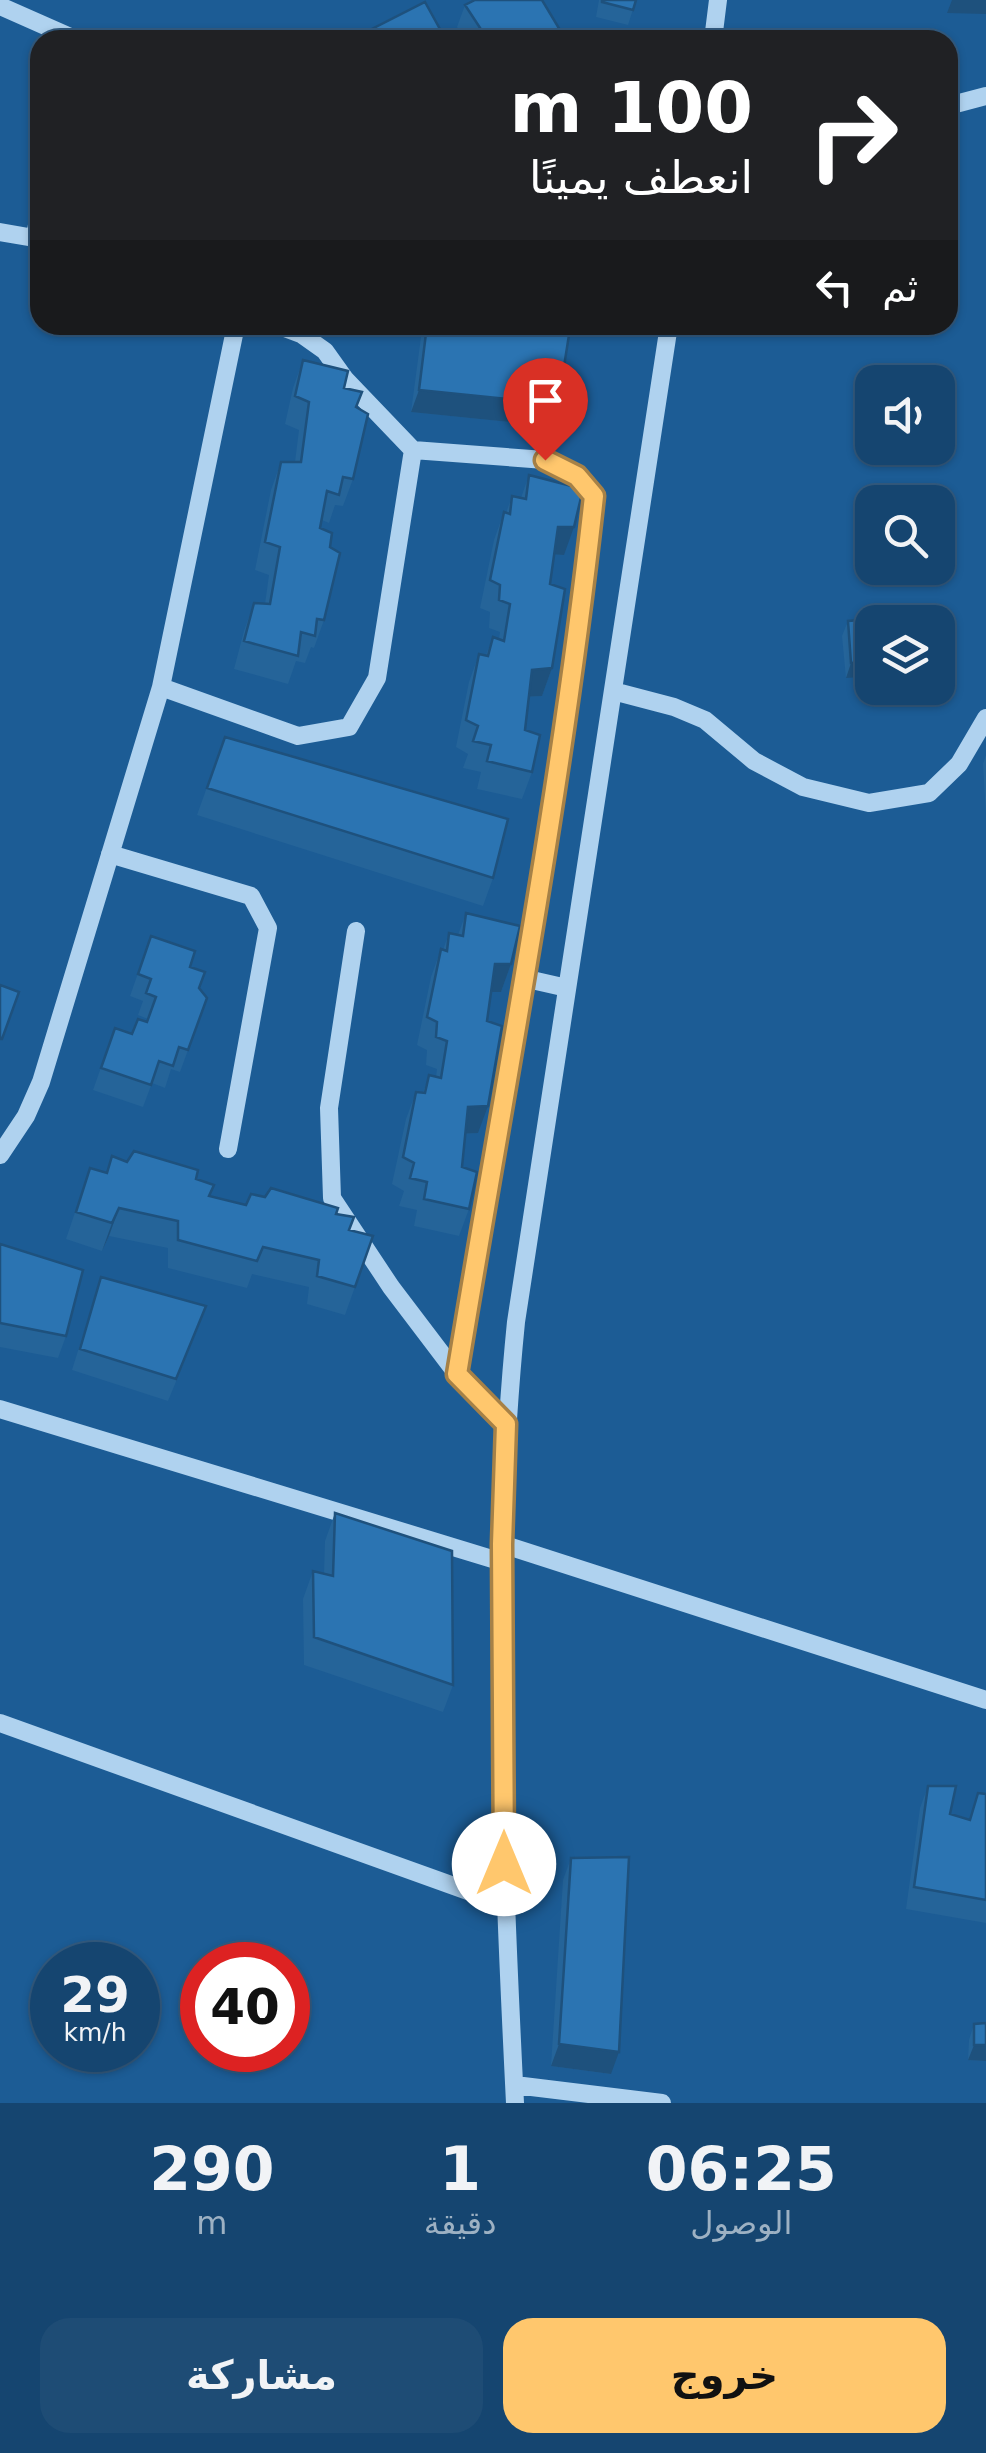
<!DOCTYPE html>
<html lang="ar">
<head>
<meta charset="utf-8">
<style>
  :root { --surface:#154570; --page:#1e4c75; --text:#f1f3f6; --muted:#9db1c3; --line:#345d83; --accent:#ffc76d }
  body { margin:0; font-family:"DejaVu Sans","Noto Sans Arabic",sans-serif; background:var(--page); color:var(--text); direction:rtl; height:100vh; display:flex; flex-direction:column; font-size:38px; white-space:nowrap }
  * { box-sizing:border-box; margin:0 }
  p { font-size:32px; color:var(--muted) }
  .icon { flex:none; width:55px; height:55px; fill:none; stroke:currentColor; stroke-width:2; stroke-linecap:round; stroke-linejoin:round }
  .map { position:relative; height:2103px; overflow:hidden; direction:ltr }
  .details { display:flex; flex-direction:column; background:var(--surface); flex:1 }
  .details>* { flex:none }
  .hud { position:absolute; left:30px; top:30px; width:928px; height:305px; border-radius:30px; box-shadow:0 2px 8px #0004,0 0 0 2px var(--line); direction:rtl; background:#202124; color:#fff; overflow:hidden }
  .fabs { position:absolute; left:855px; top:365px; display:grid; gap:20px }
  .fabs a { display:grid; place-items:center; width:100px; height:100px; border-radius:20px; background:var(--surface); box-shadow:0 2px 8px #0004,0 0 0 2px var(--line); font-size:50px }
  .speed { position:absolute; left:30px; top:1942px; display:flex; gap:20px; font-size:50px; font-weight:700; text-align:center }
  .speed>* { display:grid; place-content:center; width:130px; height:130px; border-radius:50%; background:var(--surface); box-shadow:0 2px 8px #0004,0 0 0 2px var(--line); line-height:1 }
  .speed small { font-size:25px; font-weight:400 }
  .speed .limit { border:15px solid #d22; background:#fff; color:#111 }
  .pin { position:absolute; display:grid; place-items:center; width:85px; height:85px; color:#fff; margin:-102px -42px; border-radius:50% 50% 50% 0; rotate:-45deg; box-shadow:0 0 10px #0007 }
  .pin .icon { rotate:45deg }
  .me { position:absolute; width:110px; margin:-55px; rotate:0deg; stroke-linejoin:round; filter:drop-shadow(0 0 8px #0008) }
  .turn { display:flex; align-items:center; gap:35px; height:210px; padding:0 40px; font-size:45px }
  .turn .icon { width:130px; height:130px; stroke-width:2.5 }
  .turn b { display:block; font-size:70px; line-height:85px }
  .then { display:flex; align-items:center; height:95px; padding:0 40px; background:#0003; gap:20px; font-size:38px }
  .eta { display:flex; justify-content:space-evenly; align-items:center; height:170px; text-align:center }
  .eta b { font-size:60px; font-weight:700; line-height:70px }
  .primary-button { display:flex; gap:20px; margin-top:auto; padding:20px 40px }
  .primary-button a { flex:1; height:115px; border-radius:30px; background:var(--accent); color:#111; font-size:40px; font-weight:700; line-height:115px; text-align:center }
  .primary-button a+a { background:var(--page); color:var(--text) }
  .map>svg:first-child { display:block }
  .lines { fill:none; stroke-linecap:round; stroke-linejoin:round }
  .minor { stroke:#afd2ef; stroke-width:18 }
  .wall { fill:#256499 }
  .shaded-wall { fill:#1e517d }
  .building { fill:#2b74b2; stroke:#1e517d; stroke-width:2.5 }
  .route-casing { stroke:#a68147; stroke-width:25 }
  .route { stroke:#ffc76d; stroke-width:18 }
</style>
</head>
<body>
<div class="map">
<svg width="986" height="2103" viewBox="0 0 986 2103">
  <rect width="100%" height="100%" fill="#1c5c95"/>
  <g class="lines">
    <!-- minor -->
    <path class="minor" d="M0,6L77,40
      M713,40L718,0
      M948,106L986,96
      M0,232L40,239
      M35,238L40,205
      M277,325L301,334L325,351L345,379L413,450L545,460L577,476L594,496C561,790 506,1082 457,1374
      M161,687L298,736L349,727L377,678L413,450
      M613,691L674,707L705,720L754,761L803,787L869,803L929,793L959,764L986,718
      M110,854L251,896L268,928L228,1149
      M356,931L329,1108L332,1198L391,1287L457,1374L506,1424
      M523,978L567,988
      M0,1155L26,1116L41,1082L161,687L236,325
      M0,1409L502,1562
      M502,1544L986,1700
      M0,1723L504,1904
      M515,2085L662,2103
      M515,2103C502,1843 490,1581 516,1322L669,325"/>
  </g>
  <!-- wall -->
  <path class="wall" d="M599,0H636L628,25L596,17Z
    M465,5L566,40H465L457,27Z
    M425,325H501L550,426L411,412L421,337Z
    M303,360L344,388L356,407L353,479L343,506L335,505L329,523L322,520L320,528L324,620L314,648L311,647L305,663L296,661L288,684L234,669L244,631L254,603L265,604L269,575L255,570L271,490L281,462H295L299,430L285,424L293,388Z
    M529,475L564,555L554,554L550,584L552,668L542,696L529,697L525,730L532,772L522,799L477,789L481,772L463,768L468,754L456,747L469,682L479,654L486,655L493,637L499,639L500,632L489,628L490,612L480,608L494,540L504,512L506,513L512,496L521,498Z
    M848,621L932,622L846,678L842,636Z
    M225,737L493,878L483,906L197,815Z
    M986,755V815L983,764Z
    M466,913L511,964L501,992H491L487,1021L478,1133L465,1134L462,1167L469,1209L459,1236L414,1226L417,1210L399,1206L404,1191L392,1184L406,1119L416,1092L423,1093L429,1075L436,1077L437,1069L426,1065L427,1050L417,1045L431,977L441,949L443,950L449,933L458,935Z
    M151,936L190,967L199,988L207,998L180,1072L171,1069L165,1088L152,1083L143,1107L93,1090L115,1028L132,1034L146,1022L148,1019L138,1015L143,1001L130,996Z
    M112,1156L127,1162L196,1179L209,1196L246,1205L336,1214L349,1230L373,1236L345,1315L307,1304L309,1287L252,1274L247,1288L168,1268V1248L109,1236L102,1251L66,1239L90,1168L106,1173Z
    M0,1244L66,1336L58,1358L0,1347Z
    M101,1277L198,1328L168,1401L72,1370Z
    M335,1513L453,1685L443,1712L304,1665L303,1599L313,1571L324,1574L325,1541Z
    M928,1786L950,1814L969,1820L978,1793L986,1794V1923L906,1909L920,1808Z
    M571,1858L611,2074L551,2066L563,1880Z
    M986,2023V2061L968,2060L969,2040L974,2024Z"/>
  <!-- shaded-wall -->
  <path class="shaded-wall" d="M952,0H986V14L947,13Z
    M419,390L558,404L550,426L411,412Z
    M558,527H574L564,555L548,554Z
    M872,661V676L846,678L851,663Z
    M552,668L542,696L522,697L532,670Z
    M495,964H511L501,992H485Z
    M488,1106L478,1133L458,1134L468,1107Z
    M119,1208L109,1236L102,1251L112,1223Z
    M559,2044L619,2052L611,2074L551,2066Z
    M974,2045H986V2061L968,2060Z"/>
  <!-- building -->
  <path class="building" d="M475,0H542L566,40H488L465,5Z
    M602,0H636L633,10L602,2Z
    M425,2L446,40H373L368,31Z
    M427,325H501L569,335L558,404L419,390Z
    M303,360L348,371L344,388L362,392L356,407L368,414L353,479L343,477L339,495L327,491L320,528L332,533L330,547L340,553L324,620L317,619L315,636L301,632L298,656L244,641L254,603L270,604L280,547L265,542L281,462H301L309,402L295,396Z
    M529,475L583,489L574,527H558L550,584L565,589L552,668L532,670L525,730L540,735L532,772L487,761L491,745L473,741L478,726L466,720L479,654L488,656L493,637L504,641L510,604L499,600L500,585L490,580L504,512L510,514L512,496L526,499Z
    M931,614L932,622H872V661L851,663L848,621Z
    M225,737L508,819L493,878L207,788Z
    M466,913L520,926L511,964H495L487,1021L502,1026L488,1106L468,1107L462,1167L477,1172L469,1209L424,1199L427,1182L410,1178L414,1163L403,1157L416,1092L425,1093L429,1075L441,1078L447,1041L436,1037L437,1022L427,1017L441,949L447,951L449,933L463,936Z
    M151,936L195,951L190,967L205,972L199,988L207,998L188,1050L179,1047L173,1066L159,1061L151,1085L101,1068L115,1028L132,1034L138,1019L147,1022L156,997L146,993L151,979L138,974Z
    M0,985L19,992L2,1039H0Z
    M134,1151L198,1170L196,1179L214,1185L209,1196L246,1205L251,1194L265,1197L271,1188L338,1208L336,1214L354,1217L349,1230L373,1236L355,1287L317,1276L319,1260L263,1247L257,1261L178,1240V1221L119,1208L112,1223L76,1212L90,1168L107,1173L112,1156L127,1162Z
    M0,1244L83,1270L66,1336L0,1323Z
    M101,1277L206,1306L176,1379L80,1349Z
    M335,1513L452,1551L453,1685L314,1637L313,1571L333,1576Z
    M928,1786H956L950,1814L970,1820L978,1793L986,1794V1900L914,1887Z
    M629,1857L619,2052L559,2044L571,1858Z
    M986,2023V2045H974V2024Z"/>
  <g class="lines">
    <!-- route casing -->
    <g class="route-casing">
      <path id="route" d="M504,1864L502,1544L506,1424L457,1374C505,1082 562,790 594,496L577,476L545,460"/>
    </g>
    <!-- route -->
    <use href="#route" class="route"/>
  </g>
</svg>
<div class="fabs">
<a><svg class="icon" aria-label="sound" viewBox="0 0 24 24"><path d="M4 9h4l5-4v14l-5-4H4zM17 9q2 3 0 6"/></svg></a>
<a><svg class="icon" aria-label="search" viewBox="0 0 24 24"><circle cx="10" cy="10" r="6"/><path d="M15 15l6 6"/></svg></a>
<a><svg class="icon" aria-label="layers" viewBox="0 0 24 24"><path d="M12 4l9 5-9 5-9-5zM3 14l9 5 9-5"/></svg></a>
</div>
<div class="speed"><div>29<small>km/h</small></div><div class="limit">40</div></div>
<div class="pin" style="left:545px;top:460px;background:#d93025"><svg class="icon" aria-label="arrive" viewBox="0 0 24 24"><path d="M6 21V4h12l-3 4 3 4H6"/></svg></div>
<svg class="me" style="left:504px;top:1864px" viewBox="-20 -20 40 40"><circle r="19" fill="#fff"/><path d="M0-13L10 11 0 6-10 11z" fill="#ffc76d"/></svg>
<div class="hud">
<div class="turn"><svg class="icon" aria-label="right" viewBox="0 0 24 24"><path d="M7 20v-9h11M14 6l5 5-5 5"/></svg><div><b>100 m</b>انعطف يمينًا</div></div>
<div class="then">ثم<svg class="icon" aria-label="left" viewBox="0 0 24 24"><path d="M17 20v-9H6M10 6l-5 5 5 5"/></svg></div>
</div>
</div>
<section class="details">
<div class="eta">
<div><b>06:25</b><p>الوصول</p></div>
<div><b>1</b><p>دقيقة</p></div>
<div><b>290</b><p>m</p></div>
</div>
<div class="primary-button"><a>خروج</a><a>مشاركة</a></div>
</section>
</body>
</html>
